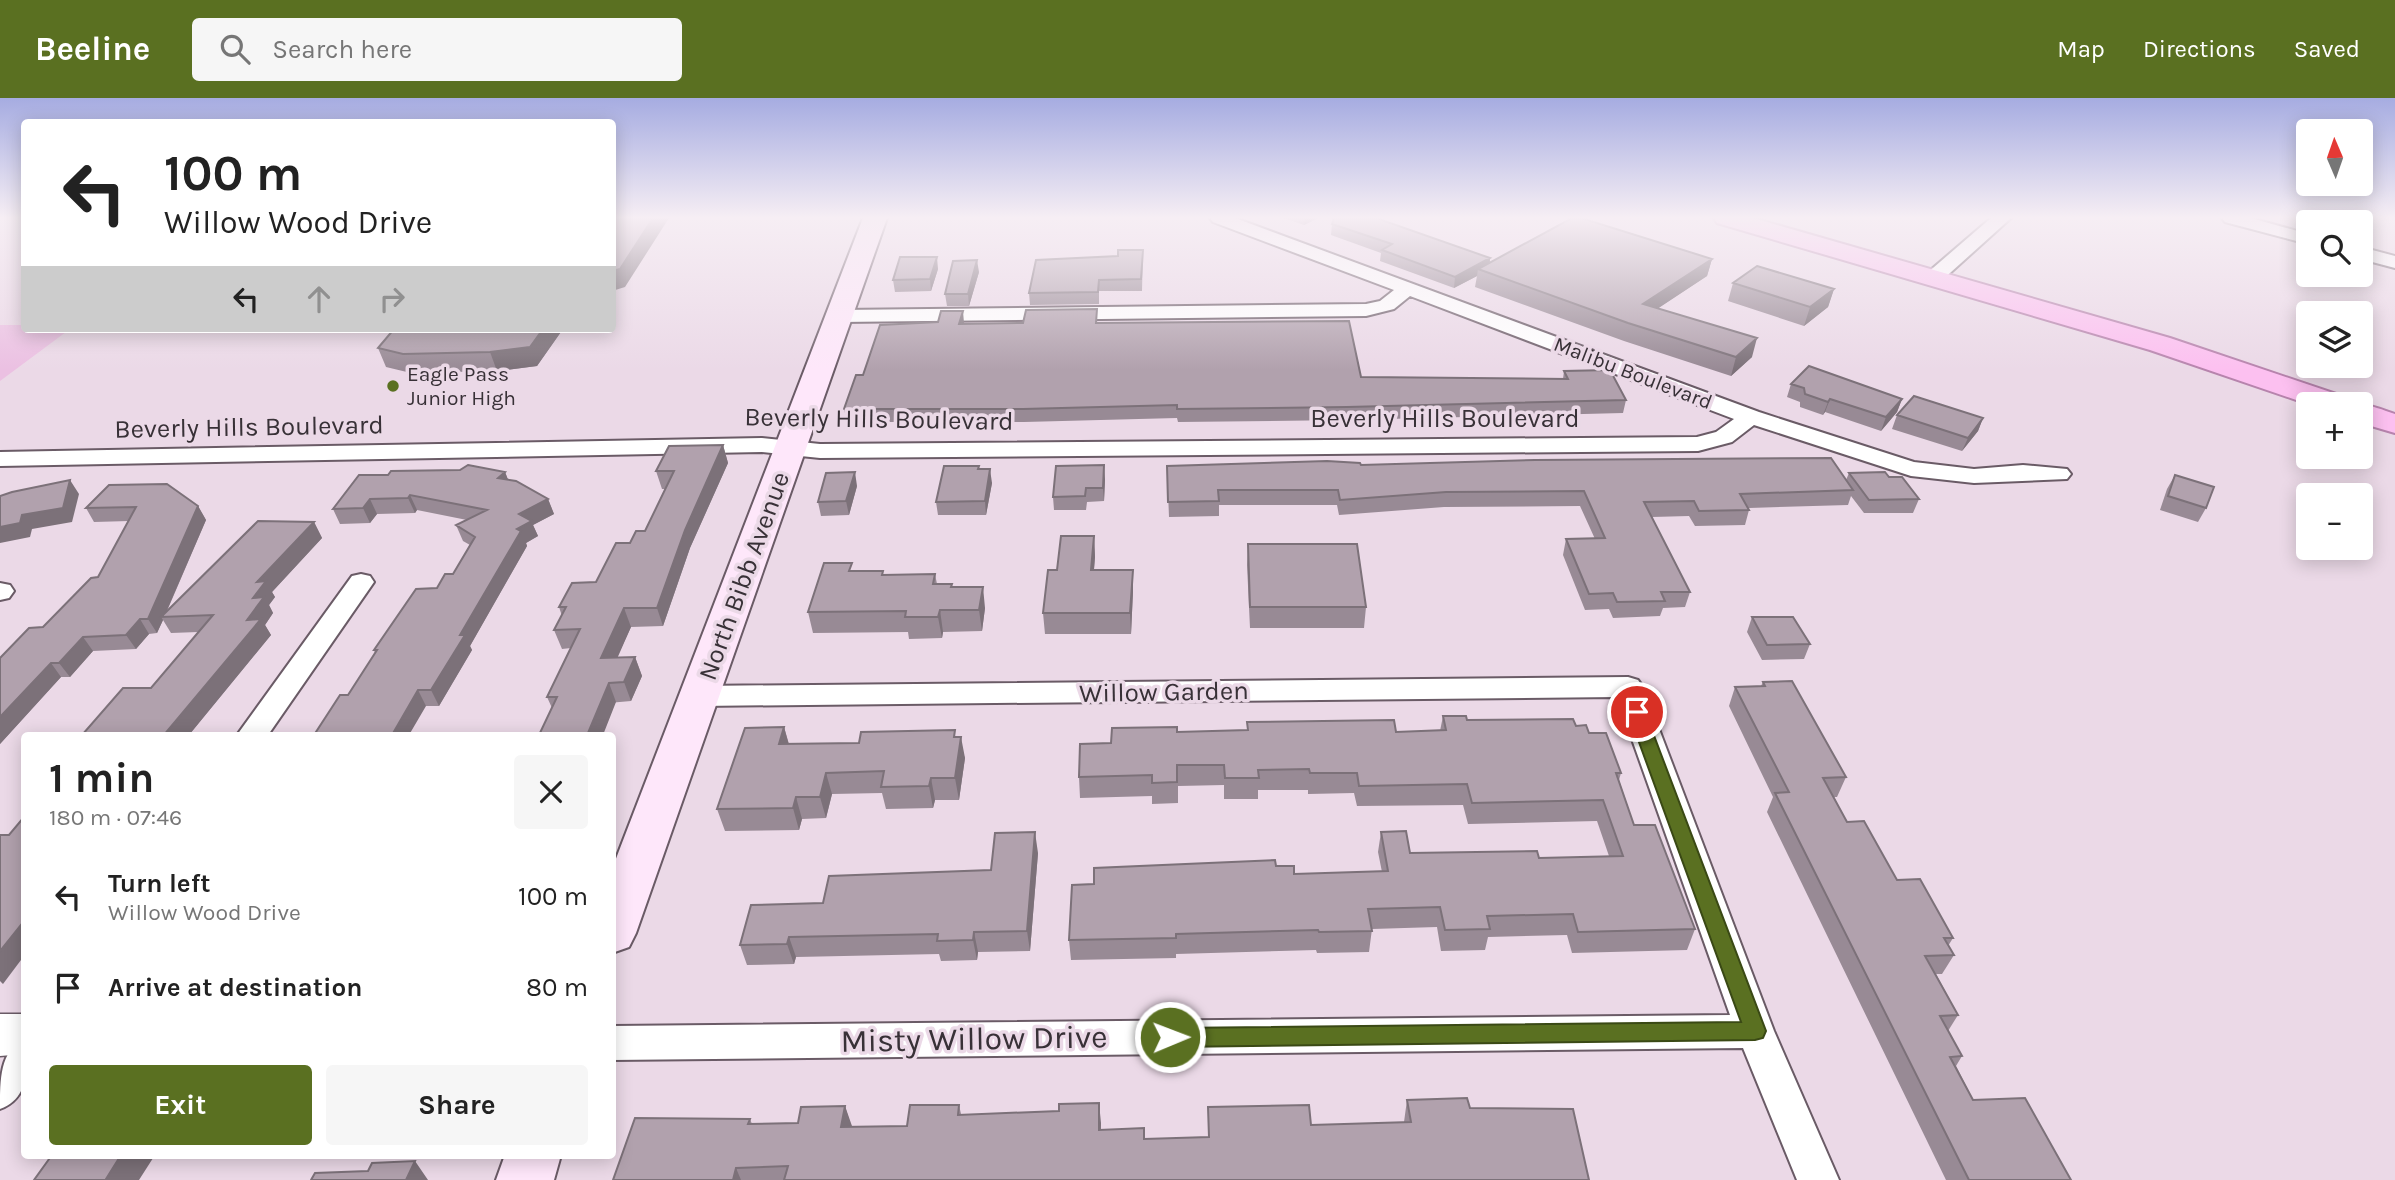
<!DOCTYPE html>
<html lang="en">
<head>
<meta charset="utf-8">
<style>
  :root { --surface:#fff; --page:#f6f6f6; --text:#222; --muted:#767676; --accent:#5a7021 }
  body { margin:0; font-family:Karla,sans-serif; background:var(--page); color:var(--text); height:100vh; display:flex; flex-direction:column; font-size:26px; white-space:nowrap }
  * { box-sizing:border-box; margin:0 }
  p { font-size:23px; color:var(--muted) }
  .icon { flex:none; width:38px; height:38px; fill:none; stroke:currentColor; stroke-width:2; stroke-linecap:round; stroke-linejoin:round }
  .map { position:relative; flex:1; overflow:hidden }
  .details { position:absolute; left:21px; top:634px; width:595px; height:427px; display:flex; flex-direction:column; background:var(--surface); border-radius:7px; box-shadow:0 4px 18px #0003 }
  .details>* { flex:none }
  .banner { position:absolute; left:21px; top:21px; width:595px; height:214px; border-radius:7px; box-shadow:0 4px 18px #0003; background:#fff; color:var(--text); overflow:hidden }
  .needle { width:46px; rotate:358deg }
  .tools { position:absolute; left:2296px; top:21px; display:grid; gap:14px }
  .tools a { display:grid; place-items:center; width:77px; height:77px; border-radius:7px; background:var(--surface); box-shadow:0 4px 18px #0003; font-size:35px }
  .pin { position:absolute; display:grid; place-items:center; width:60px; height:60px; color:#fff; margin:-30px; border:4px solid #fff; border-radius:50%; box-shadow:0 2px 7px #0007 }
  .me { position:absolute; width:77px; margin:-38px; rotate:89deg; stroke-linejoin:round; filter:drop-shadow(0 0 5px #0008) }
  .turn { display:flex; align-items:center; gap:24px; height:147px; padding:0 28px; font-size:32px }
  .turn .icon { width:91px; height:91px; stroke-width:2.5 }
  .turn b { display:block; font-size:49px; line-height:60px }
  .lanes { display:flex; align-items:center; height:66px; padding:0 28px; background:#0003; justify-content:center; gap:35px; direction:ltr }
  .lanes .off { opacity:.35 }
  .round { display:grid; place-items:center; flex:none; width:74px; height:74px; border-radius:7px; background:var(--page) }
  .overview { display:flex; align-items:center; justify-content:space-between; height:119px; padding:0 28px }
  h1 { font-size:42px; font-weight:700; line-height:52px }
  .primary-button { display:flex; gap:14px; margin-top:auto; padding:14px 28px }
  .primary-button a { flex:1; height:80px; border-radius:7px; background:var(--accent); color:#fff; font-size:28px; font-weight:700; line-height:80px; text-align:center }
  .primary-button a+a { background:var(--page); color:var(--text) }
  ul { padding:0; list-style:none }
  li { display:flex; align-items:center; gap:21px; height:91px; padding:0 28px }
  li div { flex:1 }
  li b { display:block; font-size:26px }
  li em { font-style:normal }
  header { display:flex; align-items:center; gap:42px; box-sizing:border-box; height:98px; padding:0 35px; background:var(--accent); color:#fff }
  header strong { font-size:33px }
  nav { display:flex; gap:38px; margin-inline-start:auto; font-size:24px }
  .search { width:490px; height:63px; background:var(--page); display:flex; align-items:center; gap:18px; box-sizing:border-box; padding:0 24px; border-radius:7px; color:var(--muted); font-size:26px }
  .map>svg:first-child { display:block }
  .green { fill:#ebc0e2 }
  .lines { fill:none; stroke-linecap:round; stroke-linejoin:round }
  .minor-casing { stroke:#6a5b66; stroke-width:4 }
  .tertiary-casing { stroke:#6a5b66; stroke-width:3 }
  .secondary-casing { stroke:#6a5b66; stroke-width:4 }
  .trunk-casing { stroke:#b784ad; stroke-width:4 }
  .minor { fill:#fff; fill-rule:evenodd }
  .tertiary { fill:#fff; fill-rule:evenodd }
  .secondary { fill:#fee7fa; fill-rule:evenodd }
  .trunk { fill:#fcc0f0; fill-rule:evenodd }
  .wall { fill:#988a95 }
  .shaded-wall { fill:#7c7179 }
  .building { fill:#b1a1ad; stroke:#7c7179; stroke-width:2 }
  .route { fill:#5a7021; stroke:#3a4915; stroke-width:2 }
  .poi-dot { fill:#5a7021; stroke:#ebd9e7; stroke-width:2.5 }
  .labels { text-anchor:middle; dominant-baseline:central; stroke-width:7; stroke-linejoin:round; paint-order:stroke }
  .far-street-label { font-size:21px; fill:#383137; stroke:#ebd9e7 }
  .far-poi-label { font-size:21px; fill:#383137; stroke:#ebd9e7; text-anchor:start }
  .street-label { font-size:26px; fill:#383137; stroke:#ebd9e7 }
  .near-street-label { font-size:32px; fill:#383137; stroke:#ebd9e7 }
</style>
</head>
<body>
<header>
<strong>Beeline</strong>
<div class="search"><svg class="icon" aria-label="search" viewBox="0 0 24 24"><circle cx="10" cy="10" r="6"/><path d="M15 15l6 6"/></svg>Search here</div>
<nav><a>Map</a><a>Directions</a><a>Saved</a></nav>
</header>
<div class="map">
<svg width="2395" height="1082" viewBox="0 0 2395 1082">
  <rect width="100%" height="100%" fill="#ebd9e7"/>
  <!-- green -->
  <path class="green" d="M0,227H24V231H70L0,283Z"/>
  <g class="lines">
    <!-- minor casing -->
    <g class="minor-casing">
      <path id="minor" d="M1210,120H1235L1759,314L1914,364L1974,371L2023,367L2067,371L2071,376L2067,381L1974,385L1911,378L1754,327L1732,344L1698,353L820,360L762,354L0,368V354L762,340L820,346L1697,339L1716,334L1734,321L1410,198L1394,211L1366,218L840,224L833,222L830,218L833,214L840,212L1366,206L1380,203L1394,192L1213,124Z
        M1991,120H2011L1940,184H1926L1923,180L1926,176Z
        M2222,120H2251L2308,136V146L2225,124Z
        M2361,149L2395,158V170L2361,161Z
        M361,476L370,478L374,484L268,637H237L352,478Z
        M0,485L10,487L14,493L9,500L0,502Z
        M1628,579L1638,582L1643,589L1774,933L1839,1082H1797L1743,950L612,962V928L1730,917L1617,599L699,608L689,605L684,598L689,591L699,588Z
        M24,941C27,969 31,999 0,1011C0,981 0,953 24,941Z"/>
    </g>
    <!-- tertiary casing -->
    <g class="tertiary-casing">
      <path id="tertiary" d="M0,916H24V956L0,958Z"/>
    </g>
    <!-- secondary casing -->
    <g class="secondary-casing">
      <path id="secondary" d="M863,120H887L636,835L629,849L612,855V771Z
        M505,1057H561L554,1082H496Z"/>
    </g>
    <!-- trunk casing -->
    <g class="trunk-casing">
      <path id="trunk" d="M1714,120H1753L2170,240L2348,300L2352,306H2308L2150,252L1717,125Z
        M2359,306C2371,307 2383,312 2395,316V335L2361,325Z"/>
    </g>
    <!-- minor -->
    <use href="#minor" class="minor"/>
    <!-- tertiary -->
    <use href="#tertiary" class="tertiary"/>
    <!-- secondary -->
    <use href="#secondary" class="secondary"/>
    <!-- trunk -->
    <use href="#trunk" class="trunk"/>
  </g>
  <!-- wall -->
  <path class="wall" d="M1284,120H1318L1304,127Z
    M1332,126L1490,160V165L1712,161L1707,178L1658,210L1752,259L1731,278L1624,243L1475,189L1477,178L1454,190L1380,163L1381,155L1331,137Z
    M1143,152L1142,193H1099V206L1030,207L1029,195L1118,158Z
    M938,171L931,193L895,194L893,182Z
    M979,174L969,208H947L945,196Z
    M1733,185L1834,191L1828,209L1804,228L1728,203Z
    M1098,225L1361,279L1563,281L1564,273L1626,302L1623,315L1346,322L1178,324L1177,320L1024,324H847L844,311L863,277L964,226Z
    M563,231L537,268L497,273L411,275L386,269L378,250Z
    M1791,286L1902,301L1897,314L1881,333L1825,314L1823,317L1800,309V304L1787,299Z
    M1897,317L1983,320L1978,333L1962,353L1892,331Z
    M723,347L728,365L690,450L663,528L631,529L617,559H635L642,578L631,603L552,610L547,599L571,550L562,551L554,532L562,518L559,509L596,484L630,445L645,433L665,391H662L656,373Z
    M1361,367L1846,382L1849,375L1889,379L1919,401L1913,415H1864L1851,398L1848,407L1749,410V412L1745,427L1695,428L1689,418L1652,419L1690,494L1685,509L1663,510L1660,518L1613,520L1609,511L1585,512L1563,457L1566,441H1595L1580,408L1444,409L1339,417L1337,407H1219V418L1169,419L1167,368Z
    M979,368V371L992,385L986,417H938L936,404Z
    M505,374L508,382L548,401L554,416L533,427L538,438L526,445L527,448L470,548L472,552L439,608H426L348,597L375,555L374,552L437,490L453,476L470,447L463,443L456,427L467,422L417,412L415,415L377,416L370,425L340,426L333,411L359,377Z
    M2175,377L2206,410L2198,424L2160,412L2167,391Z
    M1105,381L1104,403L1087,404L1086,412H1054L1053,399Z
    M857,388L849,417L821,418L818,404Z
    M198,408L206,422L167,513L314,424L322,440L272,494L275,499L269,507L273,515L265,527L271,537L189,637H82L151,590L198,534L171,535L163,522L157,535L149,536L136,551L93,553L70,579H61L0,646V560L43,529L98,479L129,423L94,424L86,410Z
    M1094,438L1095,459L1094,472L1133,493L1131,536H1045L1043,515L1057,472Z
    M1248,446L1366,509L1364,530H1250L1247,467Z
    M854,473L884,477L935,476L937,486L952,489L985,510L982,533L943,534L942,540L909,541L908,534L813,535L808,514Z
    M1752,519L1810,546L1804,561L1762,562L1747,534Z
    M1763,584L1846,679L1837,699H1834L1847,724L1897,782L1953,840L1948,848L1954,857L1942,876H1936L1958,917L1948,933L1962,958L1956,968L1973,1002L2071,1082H1946L1767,714L1773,699L1729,608L1735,589L1761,588Z
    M1443,618L1467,622L1576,628L1589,635L1621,675L1619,682L1634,727L1695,831L1687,852L1572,855L1567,837L1488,839L1485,852L1441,853L1437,829L1372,831L1369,854L1317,855L1316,852L1176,856V860L1071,862L1069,842L1094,786L1276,768L1294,776L1382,774L1378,754L1381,734L1410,755L1539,760L1609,758L1597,723L1468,726L1463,707L1357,708L1354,695L1308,696V692H1258V701H1224V687L1178,688V705L1152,706V698L1080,700L1079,679L1111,645L1177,634L1247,632V624L1396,634L1440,633Z
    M784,629L789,646L859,645L956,639L965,660L959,702H935L933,710L886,711L882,695L832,696L826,720L802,721L799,732L725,733L717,711Z
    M1038,755L1030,853L978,854L977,862L941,863L939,856L796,859L794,866L747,867L740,847L823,805L991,772Z
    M1407,1002L1470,1010L1589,1082H613L750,1021L752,1026L798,1025L845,1008L851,1028H907L959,1007L961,1016L1101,1025V1032L1145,1041L1208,1039V1009L1311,1027L1404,1024Z"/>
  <!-- shaded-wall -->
  <path class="shaded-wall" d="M653,120H669L625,189L612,193V173Z
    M1305,120H1318L1304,127Z
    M937,159L938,171L931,193L930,181Z
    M1490,160L1489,172L1478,171L1477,178L1454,190L1455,179Z
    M1712,161L1707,178L1639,223L1643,206Z
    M977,162L979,174L969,208L968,196Z
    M1834,191L1828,209L1804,228L1810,209Z
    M963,213L964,225L960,239L959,226Z
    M543,231H563L537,268L497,273L490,254Z
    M1757,240L1752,259L1731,278L1736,259Z
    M1830,301L1825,314L1823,317L1828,304Z
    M1902,301L1897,314L1881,333L1886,319Z
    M1983,320L1978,333L1962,353L1968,340Z
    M723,347L728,365L690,450L663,528L657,510L685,432Z
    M1104,367L1105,381L1104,403L1103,390Z
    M990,371L992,385L986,417L985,403Z
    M505,374L511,389L498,380Z
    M855,374L857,388L849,417L846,403Z
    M70,382L79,396L72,424L32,431L30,439L0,445V429L22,417Z
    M410,397L417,412L415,415L408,400Z
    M370,401L377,416L370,425L363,410Z
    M548,401L554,416L533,427L538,438L526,445L527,448L470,548L472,552L439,608L431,592L460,537L519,416Z
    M198,408L206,422L164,519H161L163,522L157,535L148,521Z
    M314,424L322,440L272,494L275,499L269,507L273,515L265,527L271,537L189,637H164L247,522L257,484Z
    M1094,438L1095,459L1092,493L1091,472Z
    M1133,472V493L1131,536L1130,515Z
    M983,489L985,510L982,533L979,512Z
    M624,510L631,529L609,579L601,560Z
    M940,512L943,534L942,540L938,519Z
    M140,521L149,536L136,551L126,537Z
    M83,539L93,553L70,579L59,565Z
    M635,559L642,578L631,603L624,584Z
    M51,565L61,579L0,646V619Z
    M609,585L616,604L603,637H589L588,635Z
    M418,592L426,608L409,637H392Z
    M784,629L790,651L779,646Z
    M961,639L965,660L959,702L955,680Z
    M826,675L832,696L826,720L820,699Z
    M931,680L935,702L933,710L929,688Z
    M796,699L802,721L799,732L793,710Z
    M1035,734L1038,755L1030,853L1027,833Z
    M24,823V858L3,886L0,883V853Z
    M974,834L978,854L977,862L973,842Z
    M789,839L796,859L794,866L787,846Z
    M1099,1005L1101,1025L1100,1052L1099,1032Z
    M845,1008L852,1028L841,1029Z
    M121,1057H155L139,1082H106V1081Z
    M415,1063L428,1082H406Z
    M736,1070L741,1082H733Z"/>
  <!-- building -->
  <path class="building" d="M612,120H653L620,171L612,173Z
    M1334,120H1376L1490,160L1455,179L1382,152L1392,146L1332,126Z
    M1572,120H1581L1712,161L1643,206L1757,240L1736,259L1628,225L1478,171Z
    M1118,152H1143L1141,181L1099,182L1098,194L1029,195L1036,162L1118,158Z
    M900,159H937L930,181L893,182Z
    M977,162L968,196H945L953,163Z
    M1757,168L1834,191L1810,209L1733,185Z
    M1097,211L1096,225L1349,223L1361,279L1568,281L1564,273L1610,272L1626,302L1347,309L1177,311V307L1023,311H844L856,277H863L880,227L938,224L941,213H963L959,226L1023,225L1026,212Z
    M394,231H543L530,249L490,254L403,256L378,250Z
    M1809,268L1902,301L1886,319L1830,301L1828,304L1805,296L1804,290L1791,286Z
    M1914,298L1983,320L1968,340L1897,317Z
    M723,347L685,432L657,510H624L601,560L635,559L624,584L609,585L588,635H600L599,637H539L557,599H547L580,531L554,532L566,509H559L572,485L596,484L616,445H630L636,433H645L674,373H656L669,348Z
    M1831,360L1853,392L1740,396L1749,412L1699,413L1694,403L1644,404L1690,494H1661L1665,503L1617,504L1613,495L1589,496L1566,441L1605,440L1584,393L1446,394L1340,402L1338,392H1218L1219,403L1168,404L1167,368L1327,363L1360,365L1361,367L1535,362Z
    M468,367L505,374L498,380L516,383L548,401L519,416L532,423L517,431L521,433L460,537H465L431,592H418L392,637H402H314L340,597H348L377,552H374L416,491L437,490L445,476H453L475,439L456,427L487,412L410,397L408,400L370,401L363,410L333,411L359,377H388L391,373L460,372Z
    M1104,367L1103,390H1086L1085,398L1053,399L1056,368Z
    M944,368H979L978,371H990L985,403L936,404Z
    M855,374L846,403L818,404L826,375Z
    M1885,374L1889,379H1902L1919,401L1869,402L1849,375Z
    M2175,377L2214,389L2206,410L2168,398Z
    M70,382L63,410L22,417L20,425L0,429V398L12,394Z
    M167,386L198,408L148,521H140L126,537L83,539L59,565H51L0,619V560L29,530L43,529L91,480L98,479L136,409L86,410L109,387Z
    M258,423L314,424L257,484L266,483L253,500L264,499L247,522L261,521L164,637H82L123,590H151L213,517L161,519Z
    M1061,438H1094L1091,472H1133L1130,515H1043L1048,472H1057Z
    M1248,446H1357L1366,509H1250Z
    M824,465H852L849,473H883L882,477L935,476L933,486H952L951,489H983L979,512H940L938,519H905L906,513L808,514Z
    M1752,519H1793L1810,546L1767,547Z
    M1792,583L1846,679L1823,680L1847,724L1864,723L1897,782L1920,781L1953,840H1944L1954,857L1925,858L1958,917L1940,918L1962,958L1950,959L1973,1002L2025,1000L2071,1082H1969L1775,695L1789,694L1735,589L1765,588L1763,584Z
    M1443,618H1466L1467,622L1573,621L1576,628L1586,627L1589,635H1606L1621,675H1616L1634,727H1655L1695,831L1578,834L1573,816L1487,818L1490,831L1445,832L1440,809L1368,811L1372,833L1319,834L1318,832L1176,836V840L1069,842L1072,787L1094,786V770L1275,762L1276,768H1294V776L1388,773L1381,734L1406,733L1410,755L1537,753L1539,760L1623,758L1603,702L1472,705L1467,686L1359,688L1357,675H1310L1309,671L1258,672L1259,680H1225L1224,667H1177V684L1152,685V677L1079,679L1080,646L1111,645L1112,630L1177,629V634L1248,632L1247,624L1394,622L1396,634L1446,632Z
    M784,629L779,646L859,645L861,634L955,632L954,639H961L955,680H931L929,688L881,689L884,673L826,675L820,699H796L793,710L717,711L745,630Z
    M24,719V823L0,853V737H9Z
    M1035,734L1027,833L974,834L973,842L937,843L938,836L789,839L787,846L740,847L751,807L823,805L829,778L991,772L995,735Z
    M1467,1000L1470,1010L1573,1011L1589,1082H784L788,1068L736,1070L733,1082H613L635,1020L750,1021L748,1026L798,1025L801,1009L845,1008L841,1029L907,1028L910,1007H959L958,1017L1059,1013V1006L1099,1005V1032L1144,1030V1041L1209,1039L1208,1009L1309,1007L1311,1027L1411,1024L1407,1002Z
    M52,1057H121L106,1081V1082H34Z
    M415,1063L406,1082H311L315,1075L368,1073L372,1065Z"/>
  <!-- sky -->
  <linearGradient id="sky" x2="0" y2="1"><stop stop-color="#a6ace1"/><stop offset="0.44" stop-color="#f6eef4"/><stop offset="1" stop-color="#f6eef4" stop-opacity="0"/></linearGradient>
  <rect width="2395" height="272" fill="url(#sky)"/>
  <!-- route -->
  <path class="route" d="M1637,608L1645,614L1766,933L1763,940L1755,942L1170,949L1162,946L1159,939L1162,933L1170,930L1741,924L1628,614Z"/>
  <!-- markers -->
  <circle class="poi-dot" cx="393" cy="288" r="7"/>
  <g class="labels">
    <!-- far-street labels -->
    <g class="far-street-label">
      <text transform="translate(1633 275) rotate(21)">Malibu Boulevard</text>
    </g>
    <!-- far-poi labels -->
    <g class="far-poi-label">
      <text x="407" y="276">Eagle Pass<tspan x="407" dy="24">Junior High</tspan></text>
    </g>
    <!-- street labels -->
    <g class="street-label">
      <text x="1445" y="320">Beverly Hills Boulevard</text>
      <text transform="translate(879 321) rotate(1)">Beverly Hills Boulevard</text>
      <text transform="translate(249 329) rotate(-1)">Beverly Hills Boulevard</text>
      <text transform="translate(744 478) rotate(-70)">North Bibb Avenue</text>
      <text transform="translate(1164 594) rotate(-1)">Willow Garden</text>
    </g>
    <!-- near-street labels -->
    <g class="near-street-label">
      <text transform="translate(974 941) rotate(-1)">Misty Willow Drive</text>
    </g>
  </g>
</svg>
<div class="tools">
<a><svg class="needle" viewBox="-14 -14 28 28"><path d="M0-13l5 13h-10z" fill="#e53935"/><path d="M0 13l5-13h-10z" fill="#767676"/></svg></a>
<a><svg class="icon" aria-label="search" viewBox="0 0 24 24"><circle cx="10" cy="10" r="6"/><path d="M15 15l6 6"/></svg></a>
<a><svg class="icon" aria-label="layers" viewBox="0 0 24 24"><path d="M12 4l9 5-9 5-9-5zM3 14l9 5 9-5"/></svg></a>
<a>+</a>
<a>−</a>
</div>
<div class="pin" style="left:1637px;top:614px;background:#d93025"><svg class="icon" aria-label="arrive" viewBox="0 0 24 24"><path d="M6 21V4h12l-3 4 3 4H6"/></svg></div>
<svg class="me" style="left:1170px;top:939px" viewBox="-20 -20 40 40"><circle r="17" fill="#5a7021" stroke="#fff" stroke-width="3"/><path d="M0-11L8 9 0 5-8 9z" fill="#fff"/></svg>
<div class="banner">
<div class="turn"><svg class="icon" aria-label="left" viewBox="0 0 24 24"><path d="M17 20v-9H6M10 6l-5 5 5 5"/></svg><div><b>100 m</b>Willow Wood Drive</div></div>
<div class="lanes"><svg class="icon" aria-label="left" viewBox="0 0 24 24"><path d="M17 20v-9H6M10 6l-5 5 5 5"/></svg><svg class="icon off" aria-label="ahead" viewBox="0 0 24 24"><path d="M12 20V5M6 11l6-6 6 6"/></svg><svg class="icon off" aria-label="right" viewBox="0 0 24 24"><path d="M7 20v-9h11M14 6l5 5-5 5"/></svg></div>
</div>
<section class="details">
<div class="overview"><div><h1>1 min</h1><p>180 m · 07:46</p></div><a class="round"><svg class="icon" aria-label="close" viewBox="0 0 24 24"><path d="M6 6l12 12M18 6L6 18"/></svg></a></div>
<ul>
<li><svg class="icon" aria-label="left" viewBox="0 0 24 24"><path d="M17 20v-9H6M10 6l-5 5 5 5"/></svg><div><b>Turn left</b><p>Willow Wood Drive</p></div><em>100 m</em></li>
<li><svg class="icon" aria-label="arrive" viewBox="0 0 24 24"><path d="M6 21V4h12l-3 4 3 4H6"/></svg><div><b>Arrive at destination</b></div><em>80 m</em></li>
</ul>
<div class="primary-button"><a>Exit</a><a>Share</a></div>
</section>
</div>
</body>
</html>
